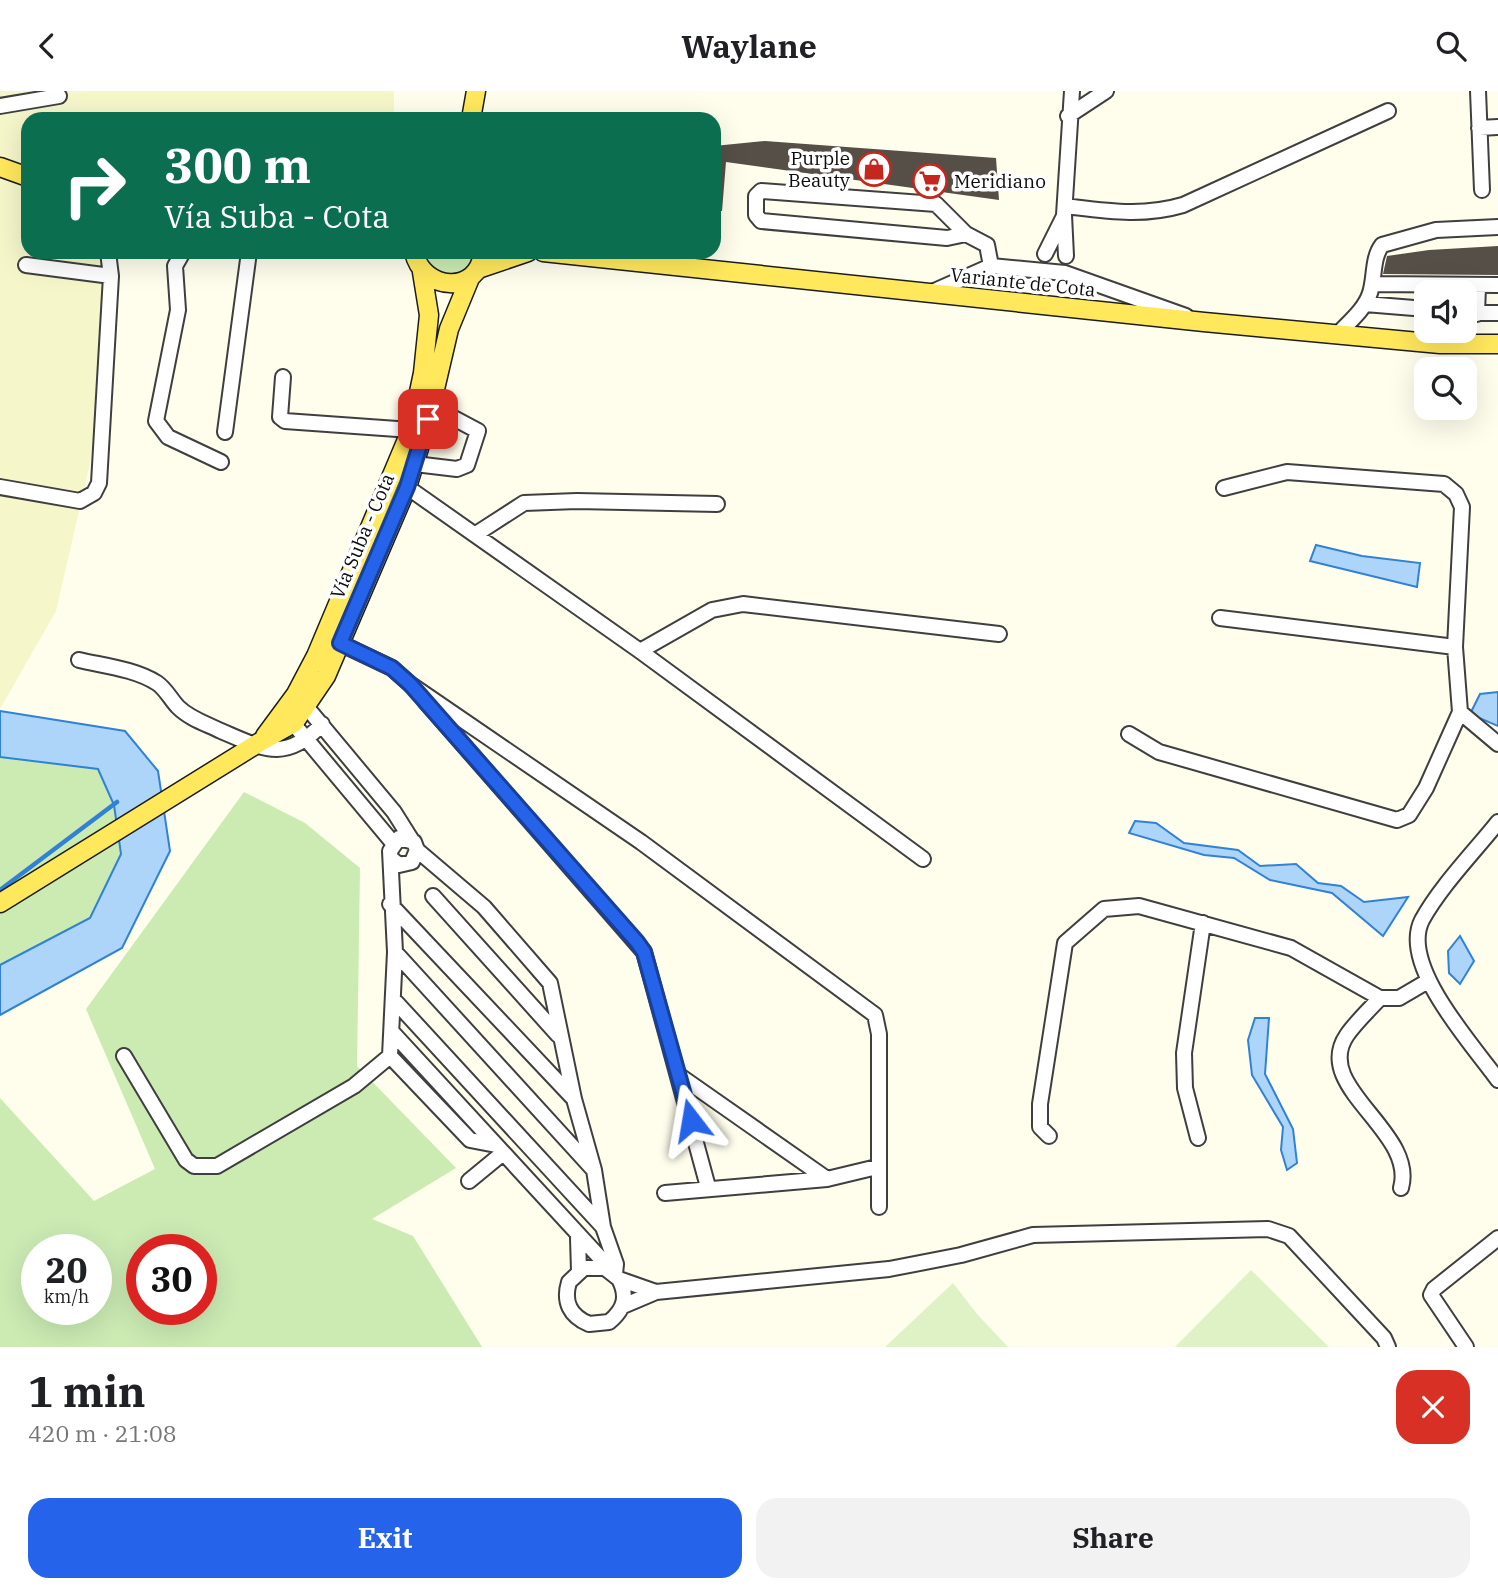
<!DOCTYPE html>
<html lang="en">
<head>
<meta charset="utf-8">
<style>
  :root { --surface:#fff; --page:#f2f2f2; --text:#202124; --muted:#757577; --accent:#2563eb }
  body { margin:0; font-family:"IBM Plex Serif",serif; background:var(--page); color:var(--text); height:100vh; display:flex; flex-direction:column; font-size:26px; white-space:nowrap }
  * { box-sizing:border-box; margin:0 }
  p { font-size:23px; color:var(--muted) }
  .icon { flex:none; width:38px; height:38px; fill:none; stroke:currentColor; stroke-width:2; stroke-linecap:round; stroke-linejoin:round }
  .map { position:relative; height:1256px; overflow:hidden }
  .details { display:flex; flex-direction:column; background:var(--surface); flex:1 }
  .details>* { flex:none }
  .hud { position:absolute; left:21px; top:21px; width:700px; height:147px; border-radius:21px; box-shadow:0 7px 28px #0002; background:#0b6e4f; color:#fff; overflow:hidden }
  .tools { position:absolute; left:1414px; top:189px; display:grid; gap:14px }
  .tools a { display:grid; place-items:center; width:63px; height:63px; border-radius:14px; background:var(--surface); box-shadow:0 7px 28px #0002; font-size:35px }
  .speed { position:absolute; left:21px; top:1143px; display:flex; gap:14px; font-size:35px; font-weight:700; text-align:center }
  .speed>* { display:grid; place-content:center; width:91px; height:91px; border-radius:50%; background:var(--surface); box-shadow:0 7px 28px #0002; line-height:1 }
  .speed small { font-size:18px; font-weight:400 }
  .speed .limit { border:10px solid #d22; background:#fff; color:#111 }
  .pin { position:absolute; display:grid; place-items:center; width:60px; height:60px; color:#fff; margin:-30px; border-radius:14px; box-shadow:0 4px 10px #0006 }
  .me { position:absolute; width:77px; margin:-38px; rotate:346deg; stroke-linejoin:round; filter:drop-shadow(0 0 5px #0008) }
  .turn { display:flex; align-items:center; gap:24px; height:147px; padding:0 28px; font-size:32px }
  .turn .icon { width:91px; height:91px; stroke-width:2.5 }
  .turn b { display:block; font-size:49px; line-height:60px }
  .round { display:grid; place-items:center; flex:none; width:74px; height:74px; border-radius:21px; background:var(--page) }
  .headline { display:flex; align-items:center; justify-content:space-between; height:119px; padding:0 28px }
  h1 { font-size:42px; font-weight:800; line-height:52px }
  .action { display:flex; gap:14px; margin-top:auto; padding:14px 28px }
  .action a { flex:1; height:80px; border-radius:21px; background:var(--accent); color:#fff; font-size:28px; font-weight:800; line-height:80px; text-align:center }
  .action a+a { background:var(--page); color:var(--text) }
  header { display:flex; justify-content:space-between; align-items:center; height:91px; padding:0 28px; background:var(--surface); font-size:32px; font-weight:800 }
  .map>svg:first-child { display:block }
  .farmland { fill:#f5f6ca }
  .green { fill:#cbebb3; fill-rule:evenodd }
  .pitch { fill:#def2c6 }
  .water { fill:#add5f9; stroke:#3182d4; stroke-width:2 }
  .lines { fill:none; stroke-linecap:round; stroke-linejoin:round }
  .stream { stroke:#3182d4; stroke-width:4.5 }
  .building { fill:#554f48 }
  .minor-casing { stroke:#3f3f3f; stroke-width:18 }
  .major-casing { stroke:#1d1d1d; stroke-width:21 }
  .minor { stroke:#fff; stroke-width:14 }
  .major { stroke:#ffe85c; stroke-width:18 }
  .route-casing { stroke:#184099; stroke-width:18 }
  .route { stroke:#2563eb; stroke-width:12 }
  .labels { text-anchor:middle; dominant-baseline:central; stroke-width:7; stroke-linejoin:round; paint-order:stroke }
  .poi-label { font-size:19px; fill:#0c0c0c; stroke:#fff; text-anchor:end }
  .street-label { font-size:19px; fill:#0c0c0c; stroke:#fff }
</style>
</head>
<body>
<header><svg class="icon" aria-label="back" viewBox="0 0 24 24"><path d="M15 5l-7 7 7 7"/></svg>Waylane<svg class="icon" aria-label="search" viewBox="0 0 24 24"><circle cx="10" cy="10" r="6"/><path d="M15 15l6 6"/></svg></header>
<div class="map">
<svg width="1498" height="1256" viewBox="0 0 1498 1256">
  <rect width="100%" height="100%" fill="#fffdec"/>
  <!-- farmland -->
  <path class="farmland" d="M0,0H394V28H28V161H101L111,240L90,372L56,520L0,618Z"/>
  <!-- green -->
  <path class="green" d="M418,161H478L470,180L444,188Z
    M0,666L98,678L114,714L121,763L90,827L0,874Z
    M244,701L305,732L360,777L357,975L456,1077L372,1128L413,1145L482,1256H0V1007L94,1110L155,1078L86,918ZM37,1158H96V1218H37ZM142,1158H201V1218H142Z"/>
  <!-- pitch -->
  <path class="pitch" d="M1251,1179L1329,1256H1175Z
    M953,1192L977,1223L1008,1256H885Z"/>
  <!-- water -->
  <path class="water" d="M1316,454L1362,465L1420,472L1417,496L1310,470Z
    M1498,601V635L1470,623L1480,603Z
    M0,620L125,640L158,680L170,760L122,857L0,924V874L90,827L121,763L114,714L98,678L0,666Z
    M1135,730L1156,732L1184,752L1238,759L1260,775L1296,773L1318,792L1341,795L1364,811L1408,806L1383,845L1332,802L1270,789L1234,767L1204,764L1129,742Z
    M1460,845L1474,870L1460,893L1449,882L1448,860Z
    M1255,927H1269L1265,983L1293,1038L1297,1072L1287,1079L1281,1059L1283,1036L1252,984L1248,949Z"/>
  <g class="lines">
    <!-- stream -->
    <path class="stream" d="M0,799L117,711"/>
  </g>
  <!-- building -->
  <path class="building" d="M765,50L996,67L999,109L726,71L722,120H714V55Z
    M1498,155V184L1383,183L1387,165L1429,159Z"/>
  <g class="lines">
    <!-- minor casing -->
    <g class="minor-casing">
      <path id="minor" d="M1478,0L1482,99
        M0,15L59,5
        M1068,25L1106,0
        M1479,37L1498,36
        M1065,115C1107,120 1142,126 1183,114L1388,20
        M966,143L947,147L761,130L756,124V105L761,100L936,113L966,143L987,154L991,175
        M183,161L175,175L178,219L156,330L168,346L221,371
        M1045,163L1064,125
        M1066,165L1064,124L1072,0
        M26,174L111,185
        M1372,193L1498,194
        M930,202L991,175L1065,182L1186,225
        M1365,213L1426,218
        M1465,222H1498
        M1477,223L1478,195
        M1339,242C1350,230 1365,218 1370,202C1375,187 1372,167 1382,154L1436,139L1498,136
        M283,286L280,326L285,330L411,339
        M225,341L249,161
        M415,373L457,378L467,374L478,340L431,315
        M0,396L80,410L94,402L99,392L111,185L108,161
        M407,396L640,560L923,768
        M476,443L524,412L577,410L717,413
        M1220,527L1455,556
        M333,549L392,577L410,593L641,751L875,924L879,943V1116
        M640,560L712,519L743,513L999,543
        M79,569C105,575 135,578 157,592C166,598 171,609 178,616C190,628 207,633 221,640C263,658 286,672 322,633
        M299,607L394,721L411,748
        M425,610L644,861L708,1096
        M1460,621L1498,653
        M287,625L393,752
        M1129,643L1159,661L1397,729L1409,724L1426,697L1460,621L1455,556L1462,416L1456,403L1444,393L1287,381L1224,397
        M1498,731C1474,761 1440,796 1422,829C1399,874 1473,954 1498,989
        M417,759L484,816L550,892L574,1008L594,1079L603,1136L616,1173L615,1183
        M433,805L558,944
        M390,813L574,1008
        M395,861L592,1077
        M1380,907C1369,919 1356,931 1347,944C1311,996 1417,1040 1401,1097
        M394,909L603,1136
        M393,942L615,1183
        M124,965L186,1069L194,1075H217L354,995L390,965L395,861L390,760L399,747L414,751L417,759L412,771L399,774L392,768
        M390,965L470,1049L496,1054
        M680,985L827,1088
        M1049,1045L1040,1036V1013L1065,852L1104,818L1139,815L1291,857L1380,907H1399L1428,890
        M1198,1047L1185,997L1184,962L1203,832
        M469,1090L503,1062
        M665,1102L827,1088L877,1076
        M578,1147L579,1180
        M619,1188C628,1205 625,1218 609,1231L589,1233C570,1225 563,1211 569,1191L584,1177H605L619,1188L656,1201
        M623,1215L656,1201L889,1178L961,1164L1033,1144L1268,1138L1289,1145L1384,1247L1388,1256
        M1466,1256L1431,1204L1434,1198L1498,1147"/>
    </g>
    <!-- major casing -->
    <g class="major-casing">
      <path id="major" d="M471,28L476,0
        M0,76L28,86
        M414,161C422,200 479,205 483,161
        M543,161L1204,231L1440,253H1498
        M478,178L528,161
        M265,645L296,603L316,565L411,339L423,282L429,224L422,181
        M0,812L260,651L294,632L326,585L407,396L428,328L449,238L470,187"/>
    </g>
    <!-- minor -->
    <use href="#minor" class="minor"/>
    <!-- major -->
    <use href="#major" class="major"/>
  </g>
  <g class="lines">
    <!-- route casing -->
    <g class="route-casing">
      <path id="route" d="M428,328L407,396L340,552L392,577L410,593L637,851L644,861L691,1029"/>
    </g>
    <!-- route -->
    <use href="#route" class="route"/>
  </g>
  <!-- icons -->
  <defs>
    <g id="shop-ring" transform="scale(1.75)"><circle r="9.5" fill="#fff" stroke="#c3271d" stroke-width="1.5"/><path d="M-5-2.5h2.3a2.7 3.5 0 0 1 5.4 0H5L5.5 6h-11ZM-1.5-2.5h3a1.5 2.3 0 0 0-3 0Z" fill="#c3271d"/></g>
    <g id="supermarket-ring" transform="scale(1.75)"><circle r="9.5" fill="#fff" stroke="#c3271d" stroke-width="1.5"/><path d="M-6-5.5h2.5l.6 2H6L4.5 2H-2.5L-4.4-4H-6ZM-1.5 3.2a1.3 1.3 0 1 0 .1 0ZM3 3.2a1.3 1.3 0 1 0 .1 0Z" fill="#c3271d"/></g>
  </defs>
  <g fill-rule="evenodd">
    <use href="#shop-ring" x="874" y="78"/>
    <use href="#supermarket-ring" x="930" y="90"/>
  </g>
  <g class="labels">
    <!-- poi labels -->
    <g class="poi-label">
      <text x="850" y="67">Purple<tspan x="850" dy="22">Beauty</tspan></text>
      <text x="954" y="90" text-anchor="start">Meridiano</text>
    </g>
    <!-- street labels -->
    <g class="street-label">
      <text transform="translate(1023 191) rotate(6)">Variante de Cota</text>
      <text transform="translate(362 445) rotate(-67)">Vía Suba - Cota</text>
    </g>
  </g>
</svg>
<div class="tools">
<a><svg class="icon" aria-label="sound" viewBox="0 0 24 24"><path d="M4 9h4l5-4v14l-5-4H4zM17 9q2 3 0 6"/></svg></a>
<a><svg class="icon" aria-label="search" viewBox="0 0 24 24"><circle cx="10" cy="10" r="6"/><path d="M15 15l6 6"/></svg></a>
</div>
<div class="speed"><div>20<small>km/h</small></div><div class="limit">30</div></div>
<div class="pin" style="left:428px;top:328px;background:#d93025"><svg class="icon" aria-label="arrive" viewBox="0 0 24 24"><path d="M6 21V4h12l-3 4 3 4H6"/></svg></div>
<svg class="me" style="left:691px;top:1029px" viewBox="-20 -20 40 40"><path d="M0-17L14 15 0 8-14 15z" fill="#2563eb" stroke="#fff" stroke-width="4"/></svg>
<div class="hud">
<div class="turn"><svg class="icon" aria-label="right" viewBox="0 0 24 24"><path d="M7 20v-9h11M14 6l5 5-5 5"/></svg><div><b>300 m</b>Vía Suba - Cota</div></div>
</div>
</div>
<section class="details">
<div class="headline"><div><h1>1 min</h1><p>420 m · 21:08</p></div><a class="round" style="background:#d93025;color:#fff"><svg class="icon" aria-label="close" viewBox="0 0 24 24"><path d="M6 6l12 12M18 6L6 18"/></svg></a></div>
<div class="action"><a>Exit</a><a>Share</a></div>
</section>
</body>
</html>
